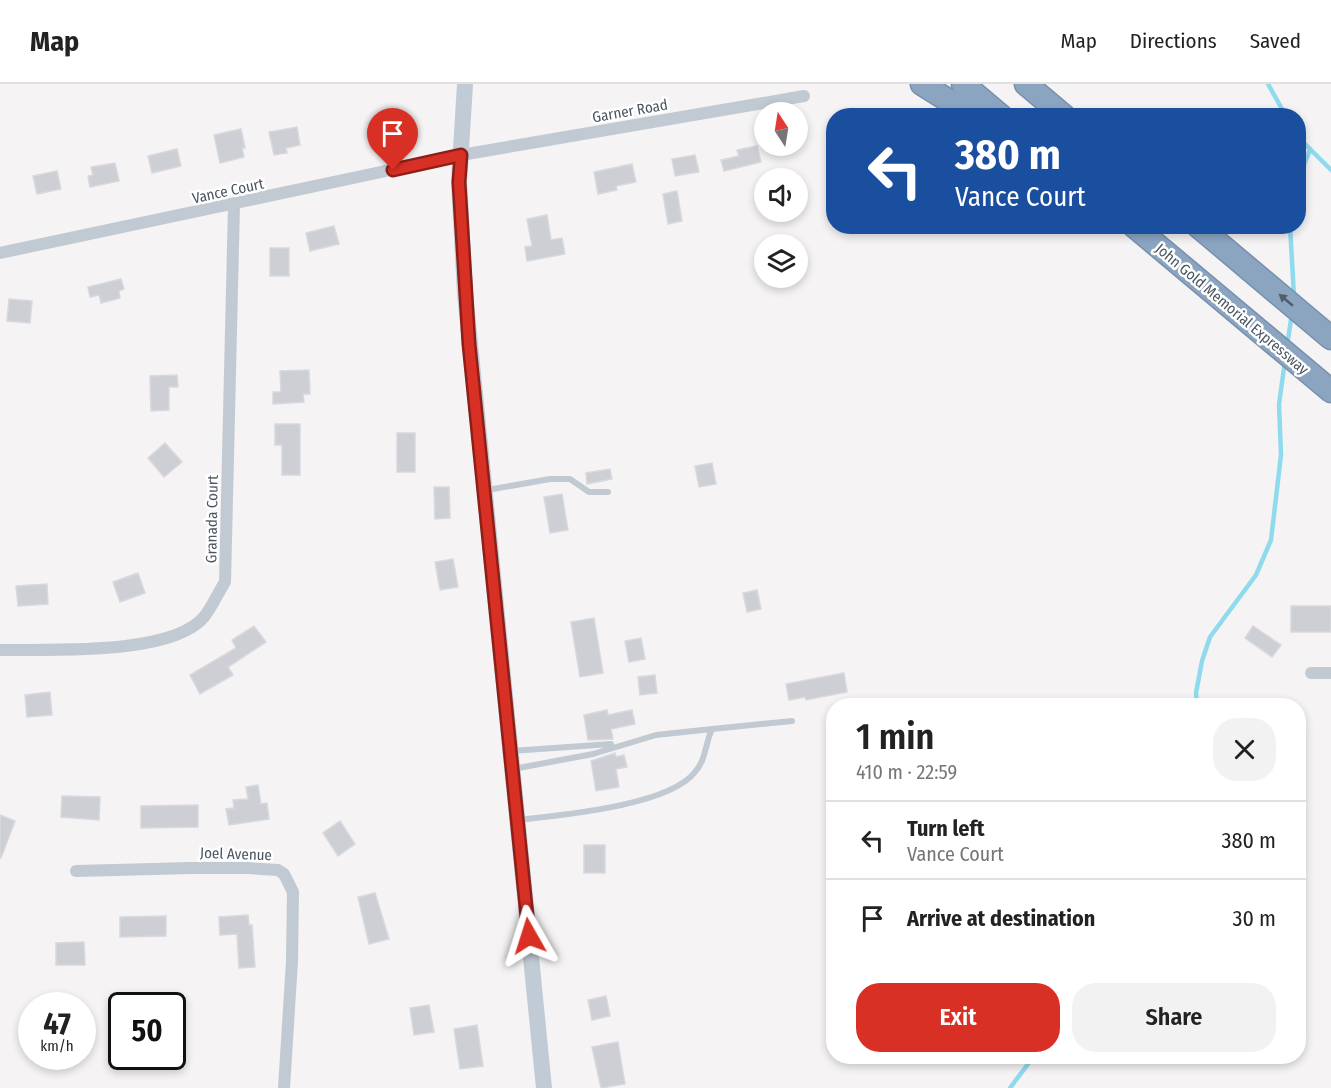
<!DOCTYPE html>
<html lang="en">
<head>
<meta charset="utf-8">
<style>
  :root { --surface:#fff; --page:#f2f2f2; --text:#222; --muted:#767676; --line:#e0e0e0; --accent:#d93025 }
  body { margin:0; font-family:"Fira Sans Condensed",sans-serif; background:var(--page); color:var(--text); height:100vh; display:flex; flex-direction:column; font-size:22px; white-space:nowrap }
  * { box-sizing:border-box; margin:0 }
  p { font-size:20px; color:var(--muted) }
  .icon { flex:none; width:33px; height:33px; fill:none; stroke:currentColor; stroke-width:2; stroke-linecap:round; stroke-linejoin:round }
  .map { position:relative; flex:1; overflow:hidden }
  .drawer { position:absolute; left:826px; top:614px; width:480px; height:366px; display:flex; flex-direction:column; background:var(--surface); border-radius:24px; box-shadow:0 3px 9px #0003 }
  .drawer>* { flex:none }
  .banner { position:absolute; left:826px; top:24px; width:480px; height:126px; border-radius:24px; box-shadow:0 3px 9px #0003; background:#1a4fa0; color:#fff; overflow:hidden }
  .needle { width:39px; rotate:348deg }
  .tools { position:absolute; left:754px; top:18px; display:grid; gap:12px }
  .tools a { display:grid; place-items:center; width:54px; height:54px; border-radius:50%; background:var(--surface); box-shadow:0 3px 9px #0003; font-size:30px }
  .speed { position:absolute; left:18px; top:908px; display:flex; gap:12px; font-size:30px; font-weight:700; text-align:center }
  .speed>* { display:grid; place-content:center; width:78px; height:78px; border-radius:50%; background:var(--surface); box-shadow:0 3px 9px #0003; line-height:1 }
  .speed small { font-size:15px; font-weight:400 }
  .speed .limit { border:3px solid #111; border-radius:9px; background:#fff; color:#111 }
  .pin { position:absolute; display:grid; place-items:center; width:51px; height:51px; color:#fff; margin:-62px -26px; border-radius:50% 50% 50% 0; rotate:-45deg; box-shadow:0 0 6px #0007 }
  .pin .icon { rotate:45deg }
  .me { position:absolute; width:66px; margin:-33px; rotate:354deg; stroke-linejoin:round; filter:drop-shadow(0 0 4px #0008) }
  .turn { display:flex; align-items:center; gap:21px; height:126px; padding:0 30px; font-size:27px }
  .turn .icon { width:78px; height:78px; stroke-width:2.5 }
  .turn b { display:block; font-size:42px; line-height:51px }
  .round { display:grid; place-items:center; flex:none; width:63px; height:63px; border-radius:24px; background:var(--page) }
  .head { display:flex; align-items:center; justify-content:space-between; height:102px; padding:0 30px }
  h1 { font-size:36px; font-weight:600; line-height:45px }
  .button { display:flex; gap:12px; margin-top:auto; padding:12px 30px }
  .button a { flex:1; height:69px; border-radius:24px; background:var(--accent); color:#fff; font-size:24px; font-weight:600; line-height:69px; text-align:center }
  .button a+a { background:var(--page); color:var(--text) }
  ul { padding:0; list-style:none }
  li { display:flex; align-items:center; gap:18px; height:78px; padding:0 30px; border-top:2px solid var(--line) }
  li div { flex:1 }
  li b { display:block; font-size:22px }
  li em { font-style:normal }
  header { display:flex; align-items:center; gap:36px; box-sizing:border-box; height:84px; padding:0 30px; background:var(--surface); border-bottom:2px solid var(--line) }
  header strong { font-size:28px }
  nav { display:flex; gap:33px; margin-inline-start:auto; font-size:21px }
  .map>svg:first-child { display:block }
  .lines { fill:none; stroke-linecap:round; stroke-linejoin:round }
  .stream { stroke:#90daee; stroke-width:4.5 }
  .building { fill:#cdcfd5; stroke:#d7d9de; stroke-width:1.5 }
  .motorway-casing { stroke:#7690ad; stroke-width:25 }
  .service { stroke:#c1cad2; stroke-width:6 }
  .minor { stroke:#c1cad2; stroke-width:12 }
  .secondary { stroke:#c1cbd6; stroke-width:16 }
  .motorway { stroke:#8ba5c1; stroke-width:22 }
  .oneway { fill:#505e6b }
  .route-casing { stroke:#8d1f18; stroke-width:15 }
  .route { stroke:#d93025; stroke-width:10 }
  .labels { text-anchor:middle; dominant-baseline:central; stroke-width:5; stroke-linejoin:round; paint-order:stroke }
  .street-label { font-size:15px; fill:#4a5661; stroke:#fff }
</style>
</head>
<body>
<header>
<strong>Map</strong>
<nav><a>Map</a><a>Directions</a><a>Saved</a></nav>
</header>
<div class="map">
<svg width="1331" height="1004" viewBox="0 0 1331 1004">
  <rect width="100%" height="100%" fill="#f5f3f3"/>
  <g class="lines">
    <!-- stream -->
    <path class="stream" d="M1268,0L1286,32
      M1299,54L1331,86
      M1299,93L1310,66
      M1290,142L1294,212
      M1287,262L1292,229
      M1197,621L1196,609L1202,577L1210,553L1256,491L1271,456L1281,371L1279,320L1285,277
      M1010,1004L1034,972"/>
  </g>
  <!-- building -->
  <path class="building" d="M297,43L300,61L286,64L287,69L274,71L269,48Z
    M241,45L245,64H242L244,73L220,79L214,51Z
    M757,62L761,78L724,87L721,76L739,72L737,66Z
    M177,65L181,82L152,89L148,72Z
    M695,71L699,88L675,92L672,75Z
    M115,79L119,97L90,103L88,92L93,91L91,83Z
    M632,80L636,98L616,102L617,106L598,110L594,88Z
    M57,87L61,105L37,110L33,92Z
    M677,107L682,137L668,140L663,110Z
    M547,131L551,156L562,154L565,170L527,177L525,163L532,162L527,135Z
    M334,142L339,160L310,167L306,149Z
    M270,164H289V192H270Z
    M121,195L124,205L119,207L120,214L101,219L99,211L90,213L88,203Z
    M9,215L32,217L30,239L7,237Z
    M309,286L310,310H303L304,318L273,320V308H281L280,287Z
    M177,291L178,303H169V326L151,327L150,292Z
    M275,340H300V391H282V361H275Z
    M397,349H415V388H397Z
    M165,359L182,378L164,393L148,374Z
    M712,379L716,400L699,403L695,382Z
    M610,385L612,395L587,400L586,389Z
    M434,403H449L450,434L435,435Z
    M562,410L568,446L550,449L544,413Z
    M453,475L458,503L440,506L435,478Z
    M138,489L145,509L120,518L113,498Z
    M47,500L48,520L18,522L16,502Z
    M757,506L761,525L747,528L743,509Z
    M1291,522H1331V548H1291Z
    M594,534L603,589L580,593L571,538Z
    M254,542L266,558L228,583L233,591L200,610L190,591L236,564L232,556Z
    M1253,542L1281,561L1272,573L1245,554Z
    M641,554L645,575L629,578L625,557Z
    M844,589L847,608L806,616L805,613L789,616L786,600Z
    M655,591L657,609L640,611L638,593Z
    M50,608L52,631L27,633L25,611Z
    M607,626L608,631L632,626L635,640L611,645L613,655L588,656L584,631Z
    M615,669L616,673L624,671L627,683L616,685L619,703L596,707L591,677Z
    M258,701L261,720L267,719L269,735L229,741L226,725L234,724L233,716L248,715L246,703Z
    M62,712L100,713L99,736L61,733Z
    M198,721V743L141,744V722Z
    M0,731L15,737L1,774L0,773Z
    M340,737L355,760L338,772L323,749Z
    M584,761H605V789H584Z
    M375,809L389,855L369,860L358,813Z
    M248,831L249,841H252L255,883L239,884L237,850L220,851L219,833Z
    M166,832V852L120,853V833Z
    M84,858L85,881H56V859Z
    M606,912L610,932L592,936L588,916Z
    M429,921L434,948L414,951L410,924Z
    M477,941L483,982L460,985L454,945Z
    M618,958L625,1000L601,1004L592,963Z"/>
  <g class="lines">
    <!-- motorway casing -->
    <g class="motorway-casing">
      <path id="motorway" d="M922,0L973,32
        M963,0L1001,32
        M1026,0L1064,32
        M1134,142L1331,307
        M1198,142L1331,254"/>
    </g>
    <!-- service -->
    <path class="service" d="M487,406L550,395H570L589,408H608
      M511,667L611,660
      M513,685L593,670L656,651L712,645
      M518,736C560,731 669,722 695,688C706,676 705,660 712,645L792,637"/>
    <!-- minor -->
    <path class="minor" d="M0,169L461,71L804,12
      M0,566C49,565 171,572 204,533C212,523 218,509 225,498L234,121
      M1311,589H1331
      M76,787L191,784H248L278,786L284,790L293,808L292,877L284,1004"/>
    <!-- secondary -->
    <path class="secondary" d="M465,0L459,98L465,209L544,1004"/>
    <!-- motorway -->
    <use href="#motorway" class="motorway"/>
  </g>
  <!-- one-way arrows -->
  <defs><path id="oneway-solid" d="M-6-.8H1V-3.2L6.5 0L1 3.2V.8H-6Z" transform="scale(1.5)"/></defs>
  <use class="oneway" href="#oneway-solid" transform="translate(1286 216) rotate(-140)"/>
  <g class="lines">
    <!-- route casing -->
    <g class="route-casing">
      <path id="route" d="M393,86L461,71L459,98L469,260L529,852"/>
    </g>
    <!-- route -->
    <use href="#route" class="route"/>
  </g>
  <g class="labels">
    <!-- street labels -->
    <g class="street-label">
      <text transform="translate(630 27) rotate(-10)">Garner Road</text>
      <text transform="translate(228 107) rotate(-12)">Vance Court</text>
      <text transform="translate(1232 225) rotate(40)">John Gold Memorial Expressway</text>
      <text transform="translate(212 435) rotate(-89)">Granada Court</text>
      <text transform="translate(236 770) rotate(2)">Joel Avenue</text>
    </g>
  </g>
</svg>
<div class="tools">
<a><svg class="needle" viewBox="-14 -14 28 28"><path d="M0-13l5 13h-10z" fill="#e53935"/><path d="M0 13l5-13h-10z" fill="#767676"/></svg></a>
<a><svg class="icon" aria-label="sound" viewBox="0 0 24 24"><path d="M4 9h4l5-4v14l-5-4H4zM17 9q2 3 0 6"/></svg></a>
<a><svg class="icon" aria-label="layers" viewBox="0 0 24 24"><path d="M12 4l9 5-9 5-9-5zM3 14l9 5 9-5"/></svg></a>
</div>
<div class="speed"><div>47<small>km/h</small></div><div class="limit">50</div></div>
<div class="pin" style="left:393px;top:86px;background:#d93025"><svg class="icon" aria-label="arrive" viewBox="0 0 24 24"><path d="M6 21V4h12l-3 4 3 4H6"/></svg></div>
<svg class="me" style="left:529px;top:852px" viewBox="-20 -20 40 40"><path d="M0-17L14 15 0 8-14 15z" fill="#d93025" stroke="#fff" stroke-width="4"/></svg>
<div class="banner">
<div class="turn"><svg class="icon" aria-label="left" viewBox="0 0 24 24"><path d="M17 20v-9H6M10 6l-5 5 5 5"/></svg><div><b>380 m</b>Vance Court</div></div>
</div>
<section class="drawer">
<div class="head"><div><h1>1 min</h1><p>410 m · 22:59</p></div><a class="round"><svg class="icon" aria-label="close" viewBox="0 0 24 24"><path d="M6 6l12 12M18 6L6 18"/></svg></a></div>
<ul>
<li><svg class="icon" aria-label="left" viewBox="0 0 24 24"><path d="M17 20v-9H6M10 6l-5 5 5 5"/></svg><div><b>Turn left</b><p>Vance Court</p></div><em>380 m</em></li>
<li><svg class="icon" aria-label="arrive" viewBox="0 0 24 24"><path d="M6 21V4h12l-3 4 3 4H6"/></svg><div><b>Arrive at destination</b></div><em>30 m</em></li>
</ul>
<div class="button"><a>Exit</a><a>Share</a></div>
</section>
</div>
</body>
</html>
